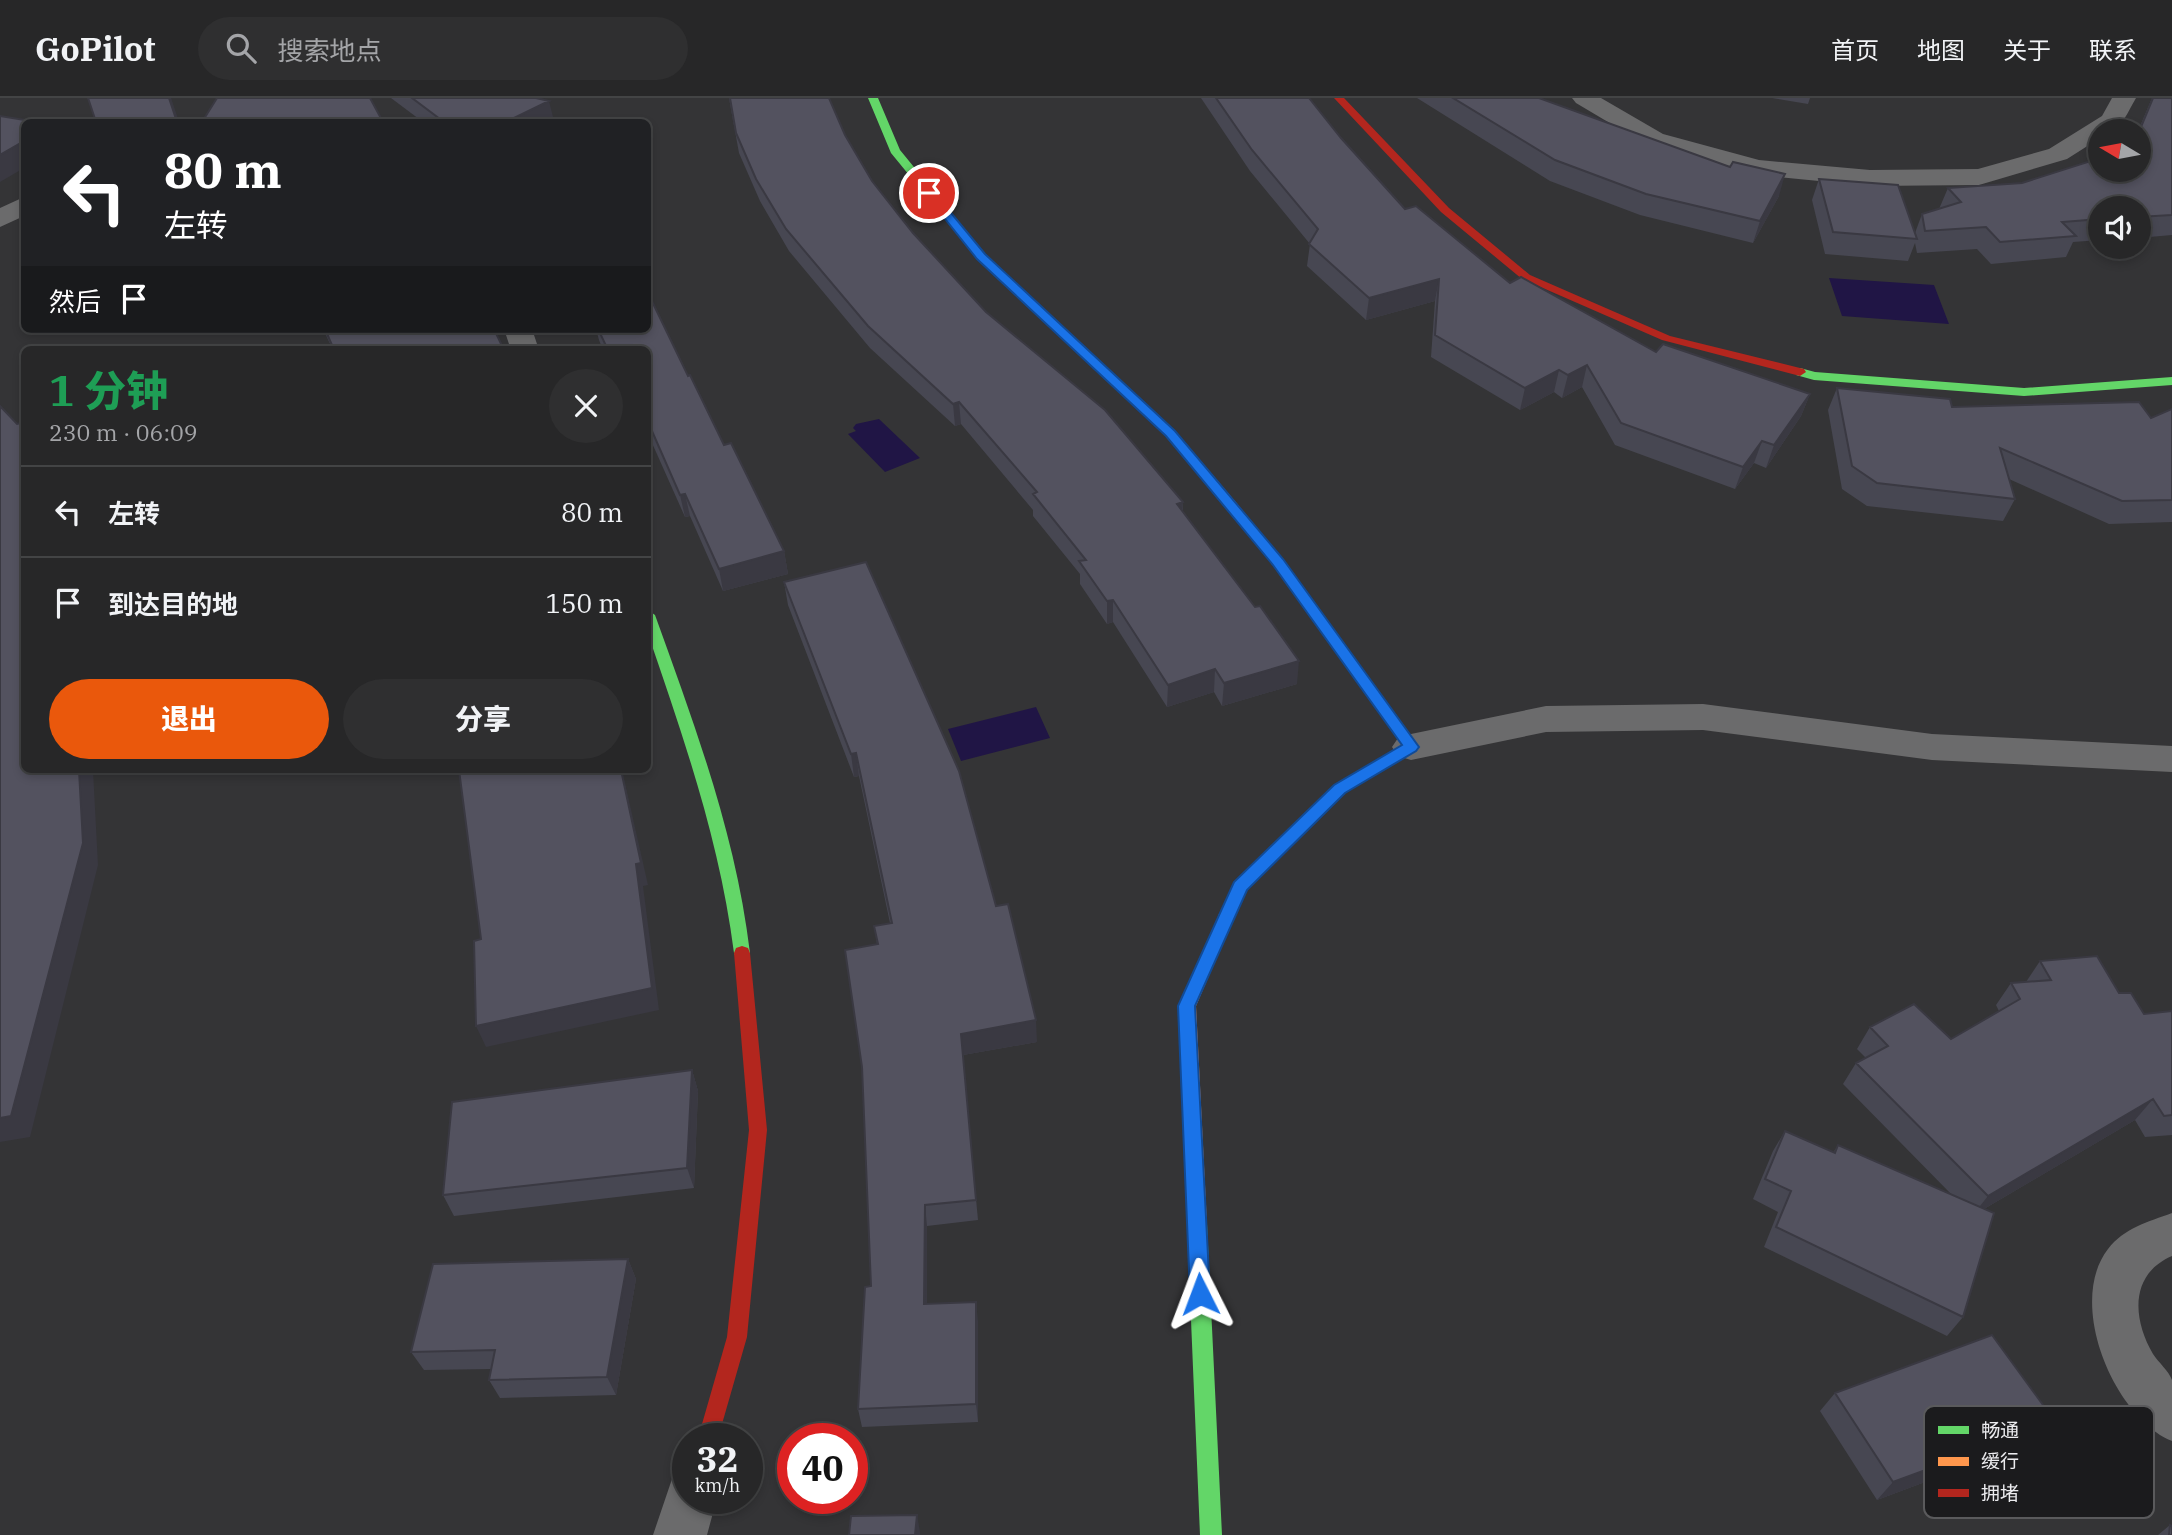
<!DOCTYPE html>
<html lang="zh">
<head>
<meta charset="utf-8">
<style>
  :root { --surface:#272728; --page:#2f2f30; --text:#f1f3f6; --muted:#a4a5a8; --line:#434445; --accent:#ea580c }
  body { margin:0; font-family:"IBM Plex Serif","Noto Sans SC",serif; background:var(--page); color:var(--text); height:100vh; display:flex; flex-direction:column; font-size:26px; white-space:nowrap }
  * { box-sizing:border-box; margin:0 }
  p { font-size:23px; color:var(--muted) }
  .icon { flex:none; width:38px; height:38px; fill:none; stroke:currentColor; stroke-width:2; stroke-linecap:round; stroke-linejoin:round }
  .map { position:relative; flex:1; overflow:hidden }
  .drawer { position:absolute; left:21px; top:248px; width:630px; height:427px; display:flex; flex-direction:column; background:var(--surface); border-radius:10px; box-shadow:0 4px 10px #0003,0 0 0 2px var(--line) }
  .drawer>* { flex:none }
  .hud { position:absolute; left:21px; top:21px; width:630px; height:214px; border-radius:10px; box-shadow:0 4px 10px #0003,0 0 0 2px var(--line); background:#202124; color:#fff; overflow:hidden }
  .needle { width:46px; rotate:280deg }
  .controls { position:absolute; left:2088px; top:21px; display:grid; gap:14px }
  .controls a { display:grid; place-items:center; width:63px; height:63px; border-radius:50%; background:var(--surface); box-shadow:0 4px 10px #0003,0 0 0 2px var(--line); font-size:35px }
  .speed { position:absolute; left:672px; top:1325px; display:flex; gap:14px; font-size:35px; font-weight:700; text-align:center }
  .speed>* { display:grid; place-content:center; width:91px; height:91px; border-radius:50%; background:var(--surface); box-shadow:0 4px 10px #0003,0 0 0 2px var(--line); line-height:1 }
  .speed small { font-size:18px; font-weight:400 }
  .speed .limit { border:10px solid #d22; background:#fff; color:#111 }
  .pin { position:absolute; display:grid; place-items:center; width:60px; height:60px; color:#fff; margin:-30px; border:4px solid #fff; border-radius:50%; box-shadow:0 2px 7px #0007 }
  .me { position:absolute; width:77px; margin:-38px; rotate:357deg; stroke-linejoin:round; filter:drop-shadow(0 0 5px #0008) }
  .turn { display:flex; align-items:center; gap:24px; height:147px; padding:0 28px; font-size:32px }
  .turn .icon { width:91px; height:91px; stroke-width:2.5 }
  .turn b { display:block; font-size:49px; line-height:60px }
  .then { display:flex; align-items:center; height:66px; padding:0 28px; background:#0003; gap:14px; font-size:26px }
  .round { display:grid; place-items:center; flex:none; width:74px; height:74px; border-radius:37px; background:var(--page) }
  .summary { display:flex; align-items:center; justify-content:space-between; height:119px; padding:0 28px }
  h1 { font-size:42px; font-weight:800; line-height:52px; color:#1e9e55 }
  .action { display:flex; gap:14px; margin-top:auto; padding:14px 28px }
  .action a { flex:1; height:80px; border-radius:42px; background:var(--accent); color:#fff; font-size:28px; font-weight:800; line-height:80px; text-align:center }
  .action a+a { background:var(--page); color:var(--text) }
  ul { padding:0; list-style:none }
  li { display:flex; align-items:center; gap:21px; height:91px; padding:0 28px; border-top:2px solid var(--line) }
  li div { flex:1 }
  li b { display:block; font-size:26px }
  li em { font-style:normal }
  header { display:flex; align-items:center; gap:42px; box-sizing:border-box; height:98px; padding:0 35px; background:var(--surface); border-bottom:2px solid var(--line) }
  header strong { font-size:33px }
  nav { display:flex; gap:38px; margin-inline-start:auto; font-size:24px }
  .search { width:490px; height:63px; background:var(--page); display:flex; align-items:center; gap:18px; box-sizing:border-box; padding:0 24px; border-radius:38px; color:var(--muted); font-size:26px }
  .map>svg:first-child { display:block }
  .water { fill:#201545 }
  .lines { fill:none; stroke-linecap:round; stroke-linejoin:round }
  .street { fill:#6b6b6c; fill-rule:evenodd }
  .fast { fill:#63d668; fill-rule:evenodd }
  .slow { fill:#ff974d; fill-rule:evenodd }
  .jam { fill:#b3261e; fill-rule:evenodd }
  .wall { fill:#474752 }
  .shaded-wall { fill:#3a3942 }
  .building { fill:#53525f; stroke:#3a3942; stroke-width:2 }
  .route { fill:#1a73e8; stroke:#114b97; stroke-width:2 }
  .key { fill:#1b1b1d; stroke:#5a5a5c; stroke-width:2 }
  .key-label { font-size:19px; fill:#ececef }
</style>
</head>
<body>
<header>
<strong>GoPilot</strong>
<div class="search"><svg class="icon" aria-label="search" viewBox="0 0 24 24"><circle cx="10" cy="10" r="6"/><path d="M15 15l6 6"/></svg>搜索地点</div>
<nav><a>首页</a><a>地图</a><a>关于</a><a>联系</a></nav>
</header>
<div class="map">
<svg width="2172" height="1437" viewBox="0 0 2172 1437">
  <rect width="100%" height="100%" fill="#343436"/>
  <!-- water -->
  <path class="water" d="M1829,180L1934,187L1949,226L1842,218Z
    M879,321L920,360L885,374L848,336L856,333L853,330L856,326Z
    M1036,609L1050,640L961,663L948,631Z"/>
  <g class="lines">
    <!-- street -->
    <path class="street" d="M1572,0H1601L1663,36L1759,62L1870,72L1978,71L2049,51L2102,18L2112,0H2136C2126,17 2122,33 2100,33V40L2067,61L1979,87L1870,88L1758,77L1645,46L1576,5Z
      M24,99V118L0,129V110Z
      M504,231H532L539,252H511Z
      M1703,606L1932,636L2172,648V674L1932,662L1703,632L1546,634L1411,662L1398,658L1392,649L1398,640L1411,636L1546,608Z
      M2172,1115V1158C2130,1176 2132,1220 2153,1256C2158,1264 2169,1273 2172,1282C2172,1294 2172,1329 2172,1343C2114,1319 2066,1205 2108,1151C2124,1130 2148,1124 2172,1115Z
      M688,1375V1400H717L707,1437H653L672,1381Z"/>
    <!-- fast -->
    <path class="fast" d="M868,0H878L900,52L985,156L1046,213V217H1038L977,160L891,55Z
      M1800,270L1815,274L2024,290L2172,279V287L2024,298L1814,282L1796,277V271Z
      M648,512L655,517C695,628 736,737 750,855L748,860L742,862L736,860L734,855C720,744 684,641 648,536Z
      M1197,1117L1204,1120L1207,1126L1222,1437H1200L1187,1126L1190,1120Z"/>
    <!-- slow -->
    <path class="slow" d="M1042,212L1046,213L1175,333L1239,408V414H1229L1167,339L1038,217L1036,215Z
      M1225,814L1231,816L1233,821L1196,908L1207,1126L1204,1132L1197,1135L1190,1132L1187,1126L1178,908L1217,821L1219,816Z"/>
    <!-- jam -->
    <path class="jam" d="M1334,0H1344L1449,110L1530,177L1670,238L1804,271L1806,274L1800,278L1662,242L1522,181L1441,114Z
      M1234,407L1239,408L1283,461L1419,649L1416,653L1344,695L1246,792L1231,826H1219L1217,821L1234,784L1334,687L1402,647L1273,467L1229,414L1227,411Z
      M742,848L748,850L750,855L767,1032L747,1239L718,1340H698L727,1239L749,1032L734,855L736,850Z"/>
  </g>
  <!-- wall -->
  <path class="wall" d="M391,0H536L554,23L551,24H423Z
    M729,0L845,37L872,83L913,135L986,214L1183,404V414L1297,586L1222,608L1214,594L1167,609L1113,524L1107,526L1080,486V476L1033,418V412L961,326L955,328L870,250L789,153L760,103L739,55Z
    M1201,0H1309L1341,40L1405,111L1510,185L1656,254L1810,296L1801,318L1766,370L1754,365L1735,391L1615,347L1582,289L1562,300L1554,294L1520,312L1431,259L1435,203L1366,222L1307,168L1310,146L1250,73Z
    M1417,0H1539L1779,98L1753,145L1640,117L1550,83Z
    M1772,0H1810L1808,6Z
    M2152,0H2172V137L2138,140V110H2100V142L2073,144L2066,159L1991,166L1977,151L1917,155L1915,145L1908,163L1825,156L1812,102L1819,81L1915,135L1922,116L1939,111L1948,90L2022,85L2138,72V33Z
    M649,199L688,278L724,347L784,453L788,476L723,493L690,418L685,419L652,345L648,346V252H603L599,242L596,231H648Z
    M323,231H494L504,252H333Z
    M1837,290L1952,309L2151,320L2172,311V424L2109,426L2009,381L2015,401L2003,423L1867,408L1842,391L1828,312Z
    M784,484L996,808L1037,944L963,957L978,1122L927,1128V1206L978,1223V1324L862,1329L858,1311L871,1188L877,846L874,828L890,825L859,678L854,679L788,507Z
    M2040,863L2119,895L2144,916L2172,913V1037L2145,1039L2135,1022L1984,1111L1963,1219L1947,1238L1764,1149L1778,1114L1753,1101L1773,1053L1785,1033L1833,1055L1838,1047L1952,1097L1843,986L1856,965L1866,960L1857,951L1870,929L1951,941L1999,913L1996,907L2011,885L2026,884Z
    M692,972L698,993L694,1090L454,1118L443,1097Z
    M628,1161L636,1181L616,1297L500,1300L489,1282L491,1271L424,1272L411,1254Z
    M1835,1295L2062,1377L1949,1421L1925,1384L1877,1402L1820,1313Z
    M2170,1427L2172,1437H2158Z"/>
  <!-- shaded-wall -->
  <path class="shaded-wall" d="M169,0H171L179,24H177Z
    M549,3L554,23L551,24H511L510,22Z
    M24,43V70L0,84V57Z
    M1785,76L1779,98L1753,145L1760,123Z
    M1439,181L1435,203L1366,222L1369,200Z
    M1587,267L1582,289L1562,300L1568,277Z
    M1559,272L1554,294L1520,312L1525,290Z
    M1810,296L1801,318L1766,370L1774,347Z
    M959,304L961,326L955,328L953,306Z
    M648,325L652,345L648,346Z
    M1762,343L1754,365L1735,391L1743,369Z
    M685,396L690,418L685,419L680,397Z
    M1183,404L1182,427L1177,406Z
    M784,453L788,476L723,493L719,471Z
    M1113,502V524L1107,526V503Z
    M1299,563L1297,586L1222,608L1224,585Z
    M1215,571L1214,594L1167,609L1168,587Z
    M856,655L859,678L854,679L851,656Z
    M79,672H93L98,767L30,1039L0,1044V1020Z
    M621,672H622L648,787L643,788L659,912L486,949L476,928L636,766Z
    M1036,922L1037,944L963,957L978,1122L961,936Z
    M692,972L698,993L694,1090L687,1070Z
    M2153,1001L2135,1022L1972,1118L1988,1098Z
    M925,1107L927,1128V1225L924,1206Z
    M628,1161L636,1181L616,1297L607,1279Z
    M976,1204L978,1223V1324L976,1306Z
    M2081,1359L2062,1377L1949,1421L1967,1404Z
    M1942,1366L1925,1384L1877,1402L1893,1384Z
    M917,1417L920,1434V1437H915Z"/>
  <!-- building -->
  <path class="building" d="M88,0H169L177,24H96Z
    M217,0H370L383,24H202Z
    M412,0H536L549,3L510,22L514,24H444Z
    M730,0H829L845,37L872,83L913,135L986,214L1105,312L1183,404L1177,406L1255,509L1260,508L1299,563L1224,585L1215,571L1168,587L1113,502L1107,503L1079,463L1086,462L1033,396L1037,394L959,304L953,306L868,228L786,131L756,81L736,35Z
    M1216,0H1309L1341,40L1405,111L1416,108L1510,185L1521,179L1656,254L1663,246L1810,296L1774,347L1762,343L1743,369L1621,325L1587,267L1568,277L1559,272L1525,290L1435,237L1439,181L1369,200L1309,146L1318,131L1252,52Z
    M1453,0H1539L1730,69L1733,64L1785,76L1760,123L1646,96L1555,62Z
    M2153,0H2172V117L2138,119V110H2100V121L2062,124L2076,138L2000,144L1986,129L1925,133L1922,116L1961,104L1948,90L2022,85L2100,60V72H2138V36Z
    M0,18L37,24H24V43L0,57Z
    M1819,81L1898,87L1917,141L1833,134Z
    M648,195L688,278L690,277L724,347L731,345L784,453L719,471L685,396L680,397L648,324V252H608L598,231H648Z
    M325,231H494L504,252H334Z
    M1837,290L1950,301L1952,309L2139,304L2151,320L2172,311V402L2122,403L2000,350L2015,401L1877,385L1852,368Z
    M0,308L17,326L21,325L24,330V672H79L83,745L11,1018L0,1020Z
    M866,464L959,673L996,808L1008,806L1036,922L961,936L976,1102L925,1107L924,1206L976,1204V1306L858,1311L865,1189L871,1188L862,969L845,852L878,846L874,828L892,825L856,655L851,656L784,484Z
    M459,672H621L641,765L636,766L652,890L476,928L474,843L481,841Z
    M2097,858L2119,895H2131L2144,916L2172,913V1017L2164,1018L2153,1001L1988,1098L1856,965L1888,948L1870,929L1914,906L1951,941L2020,901L2011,885L2051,882L2040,863Z
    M692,972L687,1070L443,1097L452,1004Z
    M1785,1033L1835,1055L1838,1047L1994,1115L1963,1219L1776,1129L1791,1093L1765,1081Z
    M628,1161L607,1279L489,1282L495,1252L411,1254L433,1166Z
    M1992,1237L2081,1359L1967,1404L1942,1366L1893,1384L1835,1295Z
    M917,1417L915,1437H849L851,1418Z
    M2170,1427L2172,1428V1437H2169Z"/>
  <!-- route -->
  <path class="route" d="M926,93H933L985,156L1175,333L1283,461L1419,649L1416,653L1345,695L1247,792L1195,908L1210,1196L1207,1203L1200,1206L1193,1203L1190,1196L1178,908L1234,784L1334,687L1402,647L1273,467L1166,338L977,161L926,97Z"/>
  <!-- legend -->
  <rect x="1924" y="1308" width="230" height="112" rx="10" class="key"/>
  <rect x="1938" y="1328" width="31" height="8" fill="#63d668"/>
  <rect x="1938" y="1359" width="31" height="9" fill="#ff974d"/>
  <rect x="1938" y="1391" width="31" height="8" fill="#b3261e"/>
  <g class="key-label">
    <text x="1981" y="1339">畅通</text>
    <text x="1981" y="1370">缓行</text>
    <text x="1981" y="1402">拥堵</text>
  </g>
</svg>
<div class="controls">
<a><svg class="needle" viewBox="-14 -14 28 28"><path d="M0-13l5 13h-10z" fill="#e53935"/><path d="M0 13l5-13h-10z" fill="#a4a5a8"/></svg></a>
<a><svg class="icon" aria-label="sound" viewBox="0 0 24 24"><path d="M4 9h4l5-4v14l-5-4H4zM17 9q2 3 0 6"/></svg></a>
</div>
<div class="speed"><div>32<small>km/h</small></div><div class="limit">40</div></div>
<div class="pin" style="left:929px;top:95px;background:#d93025"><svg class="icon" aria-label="arrive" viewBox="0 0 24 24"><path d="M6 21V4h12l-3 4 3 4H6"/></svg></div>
<svg class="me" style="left:1200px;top:1196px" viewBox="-20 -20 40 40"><path d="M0-17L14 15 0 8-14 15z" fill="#1a73e8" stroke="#fff" stroke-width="4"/></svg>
<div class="hud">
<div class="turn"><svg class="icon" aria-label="left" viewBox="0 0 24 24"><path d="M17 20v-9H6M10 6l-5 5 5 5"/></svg><div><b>80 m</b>左转</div></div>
<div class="then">然后<svg class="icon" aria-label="arrive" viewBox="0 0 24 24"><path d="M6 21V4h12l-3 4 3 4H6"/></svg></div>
</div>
<section class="drawer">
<div class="summary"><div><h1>1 分钟</h1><p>230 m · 06:09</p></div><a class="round"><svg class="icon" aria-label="close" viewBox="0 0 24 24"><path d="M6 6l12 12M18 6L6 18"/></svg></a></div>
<ul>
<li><svg class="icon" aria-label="left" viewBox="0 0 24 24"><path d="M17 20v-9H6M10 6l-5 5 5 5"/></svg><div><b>左转</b></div><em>80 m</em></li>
<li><svg class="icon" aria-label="arrive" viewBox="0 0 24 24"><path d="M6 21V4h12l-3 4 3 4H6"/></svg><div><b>到达目的地</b></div><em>150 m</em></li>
</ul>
<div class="action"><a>退出</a><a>分享</a></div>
</section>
</div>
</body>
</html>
